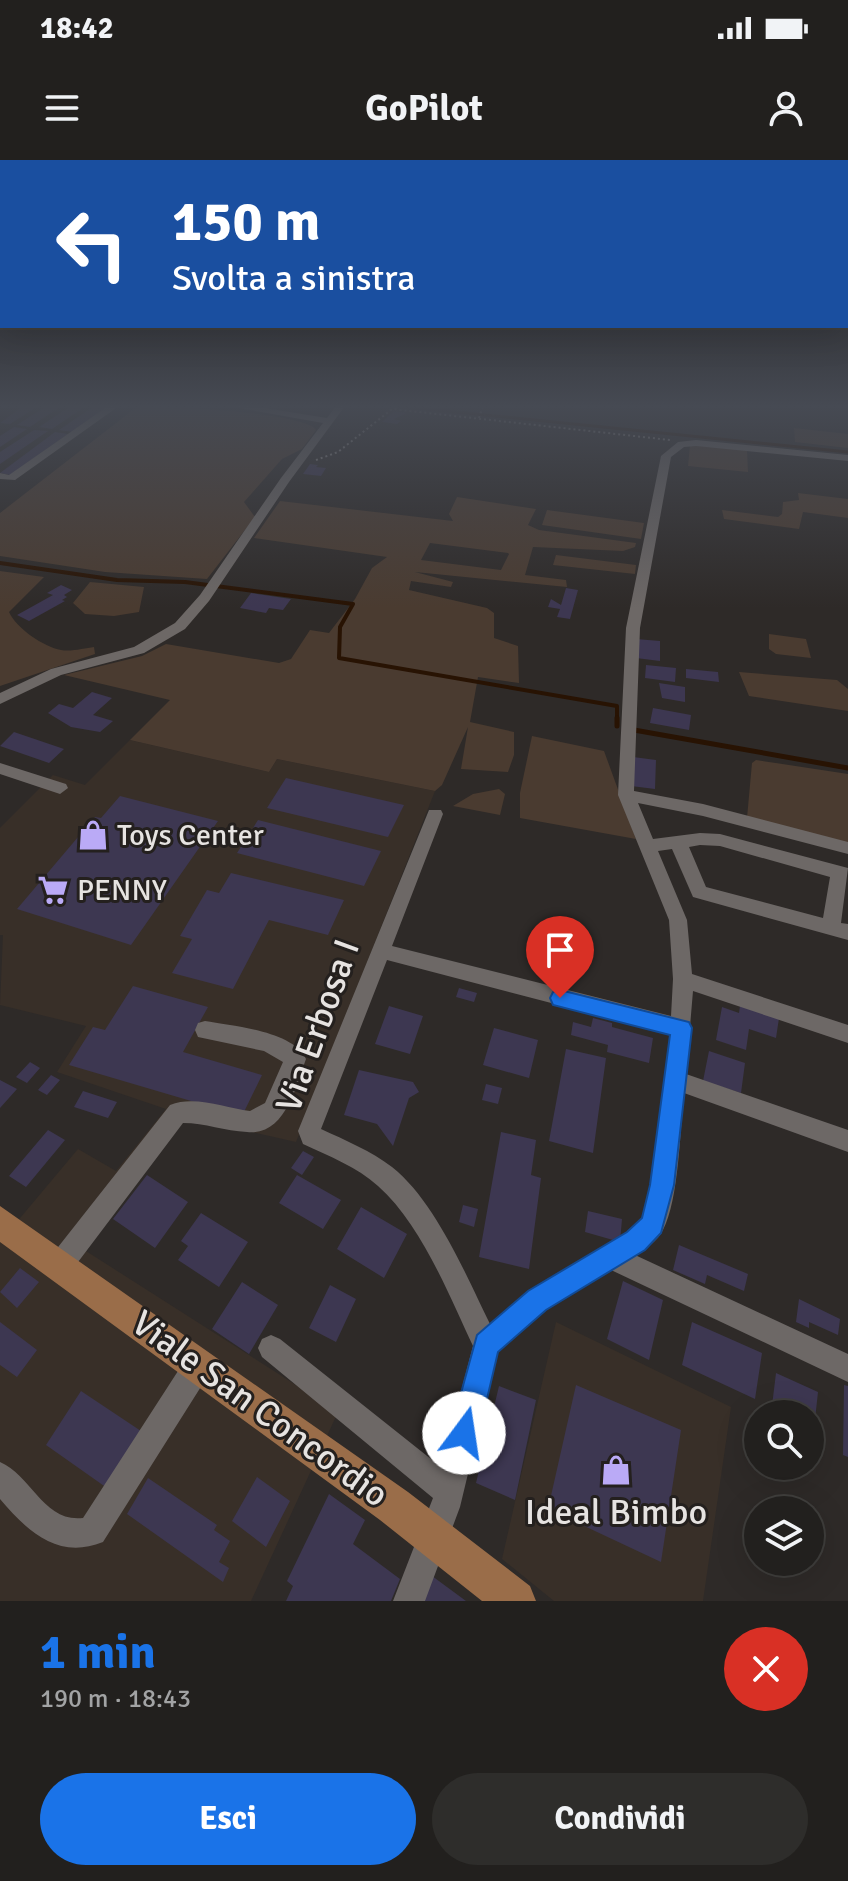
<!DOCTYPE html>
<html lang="it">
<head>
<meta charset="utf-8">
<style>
  :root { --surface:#22201e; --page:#2e2d2b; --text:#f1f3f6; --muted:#a2a3a4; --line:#3f3e3c; --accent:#1a73e8 }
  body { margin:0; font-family:Signika,sans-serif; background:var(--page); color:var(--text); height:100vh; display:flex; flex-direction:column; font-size:30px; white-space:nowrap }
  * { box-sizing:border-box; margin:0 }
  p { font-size:26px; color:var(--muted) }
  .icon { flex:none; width:44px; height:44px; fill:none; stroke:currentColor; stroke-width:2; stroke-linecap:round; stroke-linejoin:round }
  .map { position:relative; height:1441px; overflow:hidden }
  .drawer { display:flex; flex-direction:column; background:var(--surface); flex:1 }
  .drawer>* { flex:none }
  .hud { position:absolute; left:0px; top:0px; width:848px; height:168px; box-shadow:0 8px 32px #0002,0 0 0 2px var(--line); background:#1a4fa0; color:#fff; overflow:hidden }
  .controls { position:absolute; left:744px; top:1240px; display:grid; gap:16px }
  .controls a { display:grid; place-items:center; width:80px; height:80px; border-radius:50%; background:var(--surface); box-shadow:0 8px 32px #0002,0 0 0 2px var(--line); font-size:40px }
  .pin { position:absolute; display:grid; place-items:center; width:68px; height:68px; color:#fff; margin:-82px -34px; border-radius:50% 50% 50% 0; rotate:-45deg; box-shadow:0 0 8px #0007 }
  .pin .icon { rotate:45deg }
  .me { position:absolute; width:88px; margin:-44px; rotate:14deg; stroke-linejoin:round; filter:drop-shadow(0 0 6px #0008) }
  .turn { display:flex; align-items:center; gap:28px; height:168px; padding:0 40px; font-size:36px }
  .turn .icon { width:104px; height:104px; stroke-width:2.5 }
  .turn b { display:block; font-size:56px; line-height:68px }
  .round { display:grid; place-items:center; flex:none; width:84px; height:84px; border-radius:42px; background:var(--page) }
  .summary { display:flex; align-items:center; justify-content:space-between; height:136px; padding:0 40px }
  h1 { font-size:48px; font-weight:800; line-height:60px; color:var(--accent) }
  .action { display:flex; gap:16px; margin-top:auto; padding:16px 40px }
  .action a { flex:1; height:92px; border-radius:48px; background:var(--accent); color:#fff; font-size:32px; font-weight:800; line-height:92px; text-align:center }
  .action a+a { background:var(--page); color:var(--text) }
  .status { display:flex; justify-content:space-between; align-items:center; height:56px; padding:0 40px; background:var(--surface); direction:ltr }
  .status svg { height:22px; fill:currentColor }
  header { display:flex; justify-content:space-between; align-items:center; height:104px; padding:0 40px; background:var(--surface); font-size:36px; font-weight:800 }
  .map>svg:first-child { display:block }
  .built { fill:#382f28 }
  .green { fill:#4a3b30; fill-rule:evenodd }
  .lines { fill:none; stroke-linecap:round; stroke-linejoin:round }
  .stream-far2 { stroke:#281303; stroke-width:3 }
  .stream-far1 { stroke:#281303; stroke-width:4 }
  .stream { stroke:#281303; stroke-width:5 }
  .building { fill:#3d3751 }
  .path { stroke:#908d8b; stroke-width:2; stroke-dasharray:2 3; stroke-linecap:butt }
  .minor { fill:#6d6866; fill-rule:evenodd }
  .major { fill:#9a6d49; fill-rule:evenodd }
  .route { fill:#1a73e8; stroke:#114b97; stroke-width:2 }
  .labels { text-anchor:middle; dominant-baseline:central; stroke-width:6; stroke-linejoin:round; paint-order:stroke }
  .poi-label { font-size:30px; fill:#e6e3e1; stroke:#24201e; text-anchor:start }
  .near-street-label { font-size:36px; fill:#e6e3e1; stroke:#24201e }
  .near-poi-label { font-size:36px; fill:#e6e3e1; stroke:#24201e }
</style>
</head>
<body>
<div class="status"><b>18:42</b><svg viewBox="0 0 49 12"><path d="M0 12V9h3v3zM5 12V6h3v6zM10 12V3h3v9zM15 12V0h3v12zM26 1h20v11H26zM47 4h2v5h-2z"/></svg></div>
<header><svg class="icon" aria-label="menu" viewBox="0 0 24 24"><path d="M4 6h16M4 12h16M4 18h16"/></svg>GoPilot<svg class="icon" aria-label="person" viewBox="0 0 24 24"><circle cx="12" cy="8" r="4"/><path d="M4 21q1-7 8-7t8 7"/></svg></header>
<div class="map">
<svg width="848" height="1441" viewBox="0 0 848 1441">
  <rect width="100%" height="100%" fill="#2e2a28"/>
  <!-- built -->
  <path class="built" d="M130,580L269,612L277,599L435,631L296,982L182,956L86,1091L338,1252L251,1441H0V1082L78,989L116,1011L166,949L57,912L86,866L0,845L3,775H0V668L53,615L85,625Z
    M556,1162L731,1247L703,1441H554L502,1399Z"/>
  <!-- green -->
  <path class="green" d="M138,246C165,246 304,252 316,270L302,289L282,299L244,342L255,357L207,419L105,412L0,396V353Z
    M794,268L848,274V288L795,282Z
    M690,285L747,290L748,312L688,306Z
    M798,333L848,339V358L803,352L799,369L724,359L722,350L778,357L782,354L783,342L799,340Z
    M457,337L536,349L528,365L539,370L636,383L635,387L623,391L533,387L525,415L566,420L567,427L415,412L453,422L451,427L411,421L409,430L487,448L494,453V478L518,486L519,523L478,517L470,562L514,572V595L508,612L461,609L468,567L442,625L435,631L277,599L269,612L130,580L170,540L64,515L142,496L166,484L279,503L291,499L310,470L329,473L355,439L372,408L387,397L254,378L280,341L453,361L449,354ZM430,383L508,393L509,394L501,410L421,400Z
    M547,350L644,363L641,379L542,365Z
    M556,395L636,405L635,414L553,405Z
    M0,411L44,417L9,452C16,468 44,487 61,490C71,492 85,488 94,487L95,494L0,526Z
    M90,422L144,427L139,452L114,456L85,454L73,443Z
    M769,474L806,479L811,498L776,494L769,489Z
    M739,512L837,520L848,529V551L749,536Z
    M532,576L604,591L636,679L520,658V633Z
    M756,600L848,614V684L747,658L752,603Z
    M499,629L505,634L500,655L453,646L473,634Z"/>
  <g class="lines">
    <!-- stream-far2 -->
    <path class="stream-far2" d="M398,246L848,292"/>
    <!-- stream-far1 -->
    <path class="stream-far1" d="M0,403L117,420L185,422L353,444L340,467L339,498L617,546V560"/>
    <!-- stream -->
    <path class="stream" d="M617,558V566
      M634,570L848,608"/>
  </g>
  <!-- building -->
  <path class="building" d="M23,246H38L10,264L0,263Z
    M46,246H61L30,267L17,265Z
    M71,246H86L52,269L39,267Z
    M94,246H109L73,272L59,270Z
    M394,251L407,253L394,259L401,261L397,264L382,262Z
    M14,267L27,269L0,287V276Z
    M34,270L48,271L0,304V292Z
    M55,272L68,274L10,315L0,313Z
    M310,304L318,305L316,307L326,308L321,316L303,314Z
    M61,425L72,430L64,435L67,437L62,440L65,441L29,461L17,455L53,435L47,433Z
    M566,428L578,430L570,459L557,457L560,449L548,447L551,439L561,445Z
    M251,433L291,439L283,450L269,448L266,453L240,448Z
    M636,479L660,481V501L636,498Z
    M646,505L676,508L675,522L645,518Z
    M686,509L718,512L719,522L686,518Z
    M659,523L685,527V542L662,538Z
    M92,532L112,538L93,555L113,561L100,572L71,567L48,553L59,544L73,548Z
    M653,548L691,555L689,570L650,563Z
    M14,572L64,589L49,603L0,586Z
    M633,597L656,600L655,629L631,626Z
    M286,618L404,645L388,677L267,648Z
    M120,636L218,661L131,785L17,749L95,657L101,658Z
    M258,660L381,691L364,726L237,693Z
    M231,713L344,740L328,775L269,760L233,829L172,813L192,779L180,776L207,730L219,733Z
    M133,826L208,847L183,892L262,915L242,956L69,905L93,867L105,870Z
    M459,828L477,833L474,842L456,837Z
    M389,846L423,856L410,894L375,884Z
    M740,846L779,858L776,878L749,869L746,890L716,880L722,847L739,853Z
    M593,858L612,863V867L653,878L649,903L607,892L608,885L571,875L573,862L591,867Z
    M494,868L538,880L529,918L483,905Z
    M566,889L606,898L593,993L549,981Z
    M709,891L745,903L741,933L703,921Z
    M30,902L40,908L27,923L16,917Z
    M359,910L413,922L419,932L409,938L393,986L377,964L344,955Z
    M51,915L60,920L47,935L38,930Z
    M0,920L17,929L0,948Z
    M486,924L502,928L498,944L482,940Z
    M83,931L117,942L108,958L74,947Z
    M48,970L65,980L26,1027L9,1016Z
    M501,972L536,980L531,1015L541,1018L529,1109L479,1097Z
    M303,991L314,997L302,1015L291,1008Z
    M147,1015L188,1042L155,1088L113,1059Z
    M297,1015L341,1040L323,1069L279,1043Z
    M463,1045L478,1049L474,1067L459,1062Z
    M361,1047L407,1074L384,1118L337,1089Z
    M588,1051L622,1059L620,1082L585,1072Z
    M201,1053L248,1082L219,1127L178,1100L188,1086L181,1081Z
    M679,1085L748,1114L744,1131L707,1115L705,1124L673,1110Z
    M20,1108L39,1122L17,1148L0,1132Z
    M623,1121L663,1140L649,1200L607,1179Z
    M242,1122L278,1145L249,1194L212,1169Z
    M330,1125L356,1139L336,1182L309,1168Z
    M799,1139L840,1159L838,1175L809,1162V1168L796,1162Z
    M0,1162L37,1190L17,1217L0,1205Z
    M692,1162L762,1193L755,1239L682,1205Z
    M776,1213L818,1232L813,1278L810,1276V1254H771Z
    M576,1225L681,1270L661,1402L548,1349Z
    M844,1225L848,1226V1297L843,1295Z
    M499,1226L536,1240L515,1340L476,1323Z
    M81,1231L141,1271L107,1328L46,1285Z
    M257,1317L290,1341L266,1387L232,1361Z
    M148,1318L217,1365L214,1370L230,1381L219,1402L229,1408L223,1422L127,1354Z
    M329,1334L365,1360L353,1384L400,1419L391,1441H286L293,1426L287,1421Z
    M428,1413L466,1441H416Z"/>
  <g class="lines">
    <!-- path -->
    <path class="path" d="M479,258L483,246
      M316,300L338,292L392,249L670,280"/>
    <!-- minor -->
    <path class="minor" d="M108,246H119L15,320L0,319V313L9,315Z
      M228,246H253L327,258L336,246H345L289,322L209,441L185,469L144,493L61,515L0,544V533L51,509L134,487L175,463L200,435L281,318L323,263Z
      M696,280L848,295V301L696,286L684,287L671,297L640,468L634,631L703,644L848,682V694L703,656L638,643L653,679L700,673L720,674L848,708L841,763L848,764V780L693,737L672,689L658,691L687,760L692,814L848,865V883L693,831L686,914L848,970V992L684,933C680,970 679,1039 663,1070C658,1081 645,1089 635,1095L848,1194V1222L611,1110L546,1149L497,1193L460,1347L425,1441H393L433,1338L262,1197L258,1188L262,1179L271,1175L280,1179L441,1307L473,1186C449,1135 421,1064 378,1026C357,1007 329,996 303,984L298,971L429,650H441L443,654L392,786L671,856L673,819L669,760L618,635L626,468L661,296L678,282ZM700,685L720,686L830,717L823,758L706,727L689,687ZM387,800L670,874L650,1025L642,1058L627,1072L528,1131L490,1164C466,1115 435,1041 392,1007C371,991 345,980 321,969Z
      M0,603L66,624L68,628L60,634L0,614Z
      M205,861C233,866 293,871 306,899C296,927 285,976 247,972C225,971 205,963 183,963L69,1114L60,1118L51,1114L47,1105L51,1096L170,945C195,935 225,948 250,951L265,943L283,902L264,891L198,877L195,870L198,863Z
      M199,1190L209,1194L213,1204L209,1214L103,1382C58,1400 28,1372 0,1339V1302C31,1315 44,1363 83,1358L189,1194Z"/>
    <!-- major -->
    <path class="major" d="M0,1046L408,1332L530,1426L536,1441H482L380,1360L0,1082Z"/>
  </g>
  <!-- sky -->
  <linearGradient id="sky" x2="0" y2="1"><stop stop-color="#191716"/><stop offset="0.55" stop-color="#464a53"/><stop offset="1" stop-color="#464a53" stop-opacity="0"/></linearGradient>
  <rect width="848" height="448" fill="url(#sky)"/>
  <!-- route -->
  <path class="route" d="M560,830L689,862L692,868L674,1025L661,1073L645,1090L546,1150L498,1192L479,1273L474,1283L464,1287L454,1283L450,1273L477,1175L528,1131L627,1072L642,1058L650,1025L670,875L553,845L550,838L553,832Z"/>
  <!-- icons -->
  <defs>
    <g id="shop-bare" transform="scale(2.4)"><path d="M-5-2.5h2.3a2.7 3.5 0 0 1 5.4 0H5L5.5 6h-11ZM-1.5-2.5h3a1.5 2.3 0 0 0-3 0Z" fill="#baaaf6" stroke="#24201e" stroke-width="2.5" paint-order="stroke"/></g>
    <g id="supermarket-bare" transform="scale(2.4)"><path d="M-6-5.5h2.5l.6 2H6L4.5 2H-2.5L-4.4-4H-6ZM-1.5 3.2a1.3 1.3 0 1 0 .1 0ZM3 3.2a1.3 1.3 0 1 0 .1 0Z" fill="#baaaf6" stroke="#24201e" stroke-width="2.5" paint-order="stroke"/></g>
  </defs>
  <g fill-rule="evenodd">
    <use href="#shop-bare" x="93" y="675"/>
    <use href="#supermarket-bare" x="53" y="730"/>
    <use href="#shop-bare" x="616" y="1310"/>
  </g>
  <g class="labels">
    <!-- poi labels -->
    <g class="poi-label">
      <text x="117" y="675">Toys Center</text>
      <text x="77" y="730">PENNY</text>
    </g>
    <!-- near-street labels -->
    <g class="near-street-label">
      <text transform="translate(318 866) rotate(-70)">Via Erbosa I</text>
      <text transform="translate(260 1249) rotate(36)">Viale San Concordio</text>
    </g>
    <!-- near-poi labels -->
    <g class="near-poi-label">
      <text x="616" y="1352">Ideal Bimbo</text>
    </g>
  </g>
</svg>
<div class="controls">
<a><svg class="icon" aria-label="search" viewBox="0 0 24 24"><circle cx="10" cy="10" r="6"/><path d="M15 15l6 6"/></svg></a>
<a><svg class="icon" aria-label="layers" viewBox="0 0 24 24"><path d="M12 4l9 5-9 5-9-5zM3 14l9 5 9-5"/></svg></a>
</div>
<div class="pin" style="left:560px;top:838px;background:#d93025"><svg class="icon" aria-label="arrive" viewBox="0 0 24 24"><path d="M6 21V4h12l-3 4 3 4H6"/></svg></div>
<svg class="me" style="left:464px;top:1273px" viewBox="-20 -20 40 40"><circle r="19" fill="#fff"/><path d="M0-13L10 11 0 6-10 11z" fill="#1a73e8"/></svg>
<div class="hud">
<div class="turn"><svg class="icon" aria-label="left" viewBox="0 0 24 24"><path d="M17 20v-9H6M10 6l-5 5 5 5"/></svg><div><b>150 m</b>Svolta a sinistra</div></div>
</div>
</div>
<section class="drawer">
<div class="summary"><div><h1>1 min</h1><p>190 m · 18:43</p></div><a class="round" style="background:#d93025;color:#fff"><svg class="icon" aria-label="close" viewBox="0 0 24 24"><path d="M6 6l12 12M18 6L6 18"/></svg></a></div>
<div class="action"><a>Esci</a><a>Condividi</a></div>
</section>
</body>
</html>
